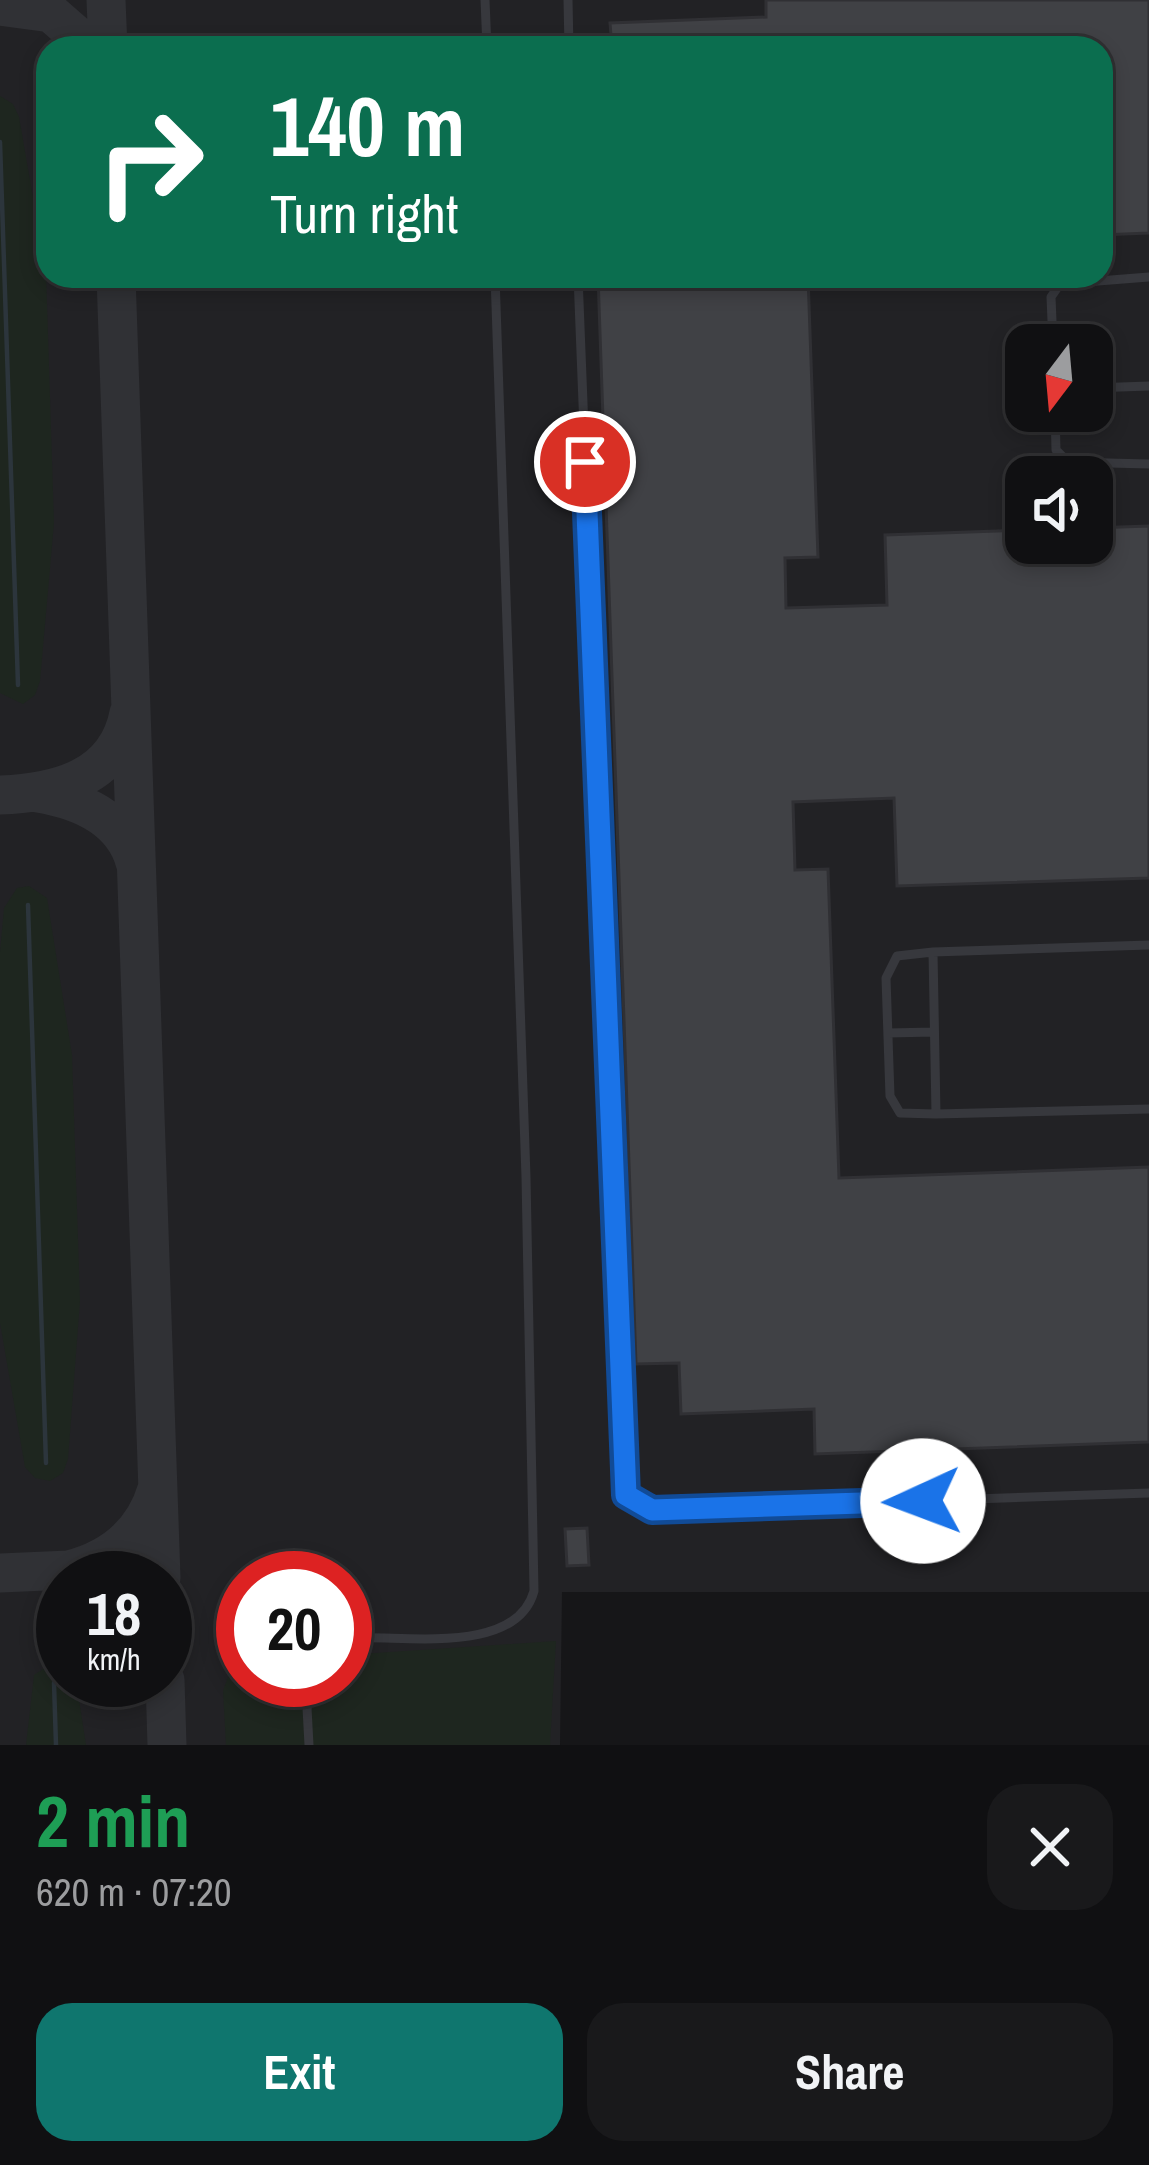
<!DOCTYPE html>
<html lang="en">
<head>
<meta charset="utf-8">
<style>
  :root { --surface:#101012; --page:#19191b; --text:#f1f3f6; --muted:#9c9d9f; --line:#303032; --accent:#0f766e }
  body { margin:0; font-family:"Archivo Narrow",sans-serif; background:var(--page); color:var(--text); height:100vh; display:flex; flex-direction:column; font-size:45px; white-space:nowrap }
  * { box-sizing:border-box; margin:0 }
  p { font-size:39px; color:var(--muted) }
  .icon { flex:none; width:66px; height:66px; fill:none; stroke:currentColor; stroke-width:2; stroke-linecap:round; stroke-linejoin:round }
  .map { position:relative; height:1745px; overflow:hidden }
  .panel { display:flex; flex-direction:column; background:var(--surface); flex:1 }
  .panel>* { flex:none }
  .banner { position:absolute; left:36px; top:36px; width:1077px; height:252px; border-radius:36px; box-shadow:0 6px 18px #0003,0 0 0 3px var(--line); background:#0b6e4f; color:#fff; overflow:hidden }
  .needle { width:78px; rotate:196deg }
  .controls { position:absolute; left:1005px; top:324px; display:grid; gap:24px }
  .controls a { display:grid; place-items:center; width:108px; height:108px; border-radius:24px; background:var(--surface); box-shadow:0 6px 18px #0003,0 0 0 3px var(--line); font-size:60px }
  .speed { position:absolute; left:36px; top:1551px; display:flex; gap:24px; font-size:60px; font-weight:700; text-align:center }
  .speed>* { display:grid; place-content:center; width:156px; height:156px; border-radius:50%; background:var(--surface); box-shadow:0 6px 18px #0003,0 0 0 3px var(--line); line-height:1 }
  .speed small { font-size:30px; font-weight:400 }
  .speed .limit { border:18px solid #d22; background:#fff; color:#111 }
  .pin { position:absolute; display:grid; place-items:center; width:102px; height:102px; color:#fff; margin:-51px; border:6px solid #fff; border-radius:50%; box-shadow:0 3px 12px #0007 }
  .me { position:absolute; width:132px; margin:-66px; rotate:268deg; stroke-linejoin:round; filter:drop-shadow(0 0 9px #0008) }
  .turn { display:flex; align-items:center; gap:42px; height:252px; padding:0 36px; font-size:54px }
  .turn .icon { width:156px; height:156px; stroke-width:2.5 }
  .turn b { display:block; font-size:84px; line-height:102px }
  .round { display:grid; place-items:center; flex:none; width:126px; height:126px; border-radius:36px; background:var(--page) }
  .summary { display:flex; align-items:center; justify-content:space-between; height:204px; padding:0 36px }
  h1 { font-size:72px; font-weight:700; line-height:90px; color:#1e9e55 }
  .button { display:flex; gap:24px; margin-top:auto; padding:24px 36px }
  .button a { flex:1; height:138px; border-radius:36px; background:var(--accent); color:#fff; font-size:48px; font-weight:700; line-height:138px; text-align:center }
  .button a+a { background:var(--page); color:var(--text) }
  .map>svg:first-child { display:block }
  .built { fill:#222225; fill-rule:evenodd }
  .green { fill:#1e261f }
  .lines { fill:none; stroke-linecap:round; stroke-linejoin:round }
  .stream { stroke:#2c353c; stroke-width:4.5 }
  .taxiway { stroke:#303135; stroke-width:39 }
  .building { fill:#404145; stroke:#303034; stroke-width:3 }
  .lane { stroke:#37383d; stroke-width:9 }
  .route-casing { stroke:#114b97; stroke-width:30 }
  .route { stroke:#1a73e8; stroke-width:21 }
</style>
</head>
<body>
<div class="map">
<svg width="1149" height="1745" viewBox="0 0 1149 1745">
  <rect width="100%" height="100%" fill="#161618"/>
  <!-- built -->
  <path class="built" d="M0,0H1149V1592H562L560,1745H0ZM48,48H1101V276H48ZM1026,345H1092V411H1026ZM1026,477H1092V543H1026ZM63,1578H165V1680H63ZM243,1578H345V1680H243Z"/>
  <!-- green -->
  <path class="green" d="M0,96L13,104L19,117L46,272L54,523L40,681L35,695L23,704L0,693Z
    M29,886L47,898L72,1055L80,1301L68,1459L63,1473L50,1481L35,1478L25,1467L0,1323V952L4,908L17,888Z
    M556,1641L550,1745H226L223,1691L229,1674L243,1668V1680H345V1655Z
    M51,1664L63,1666V1680H76L86,1745H26L34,1675Z"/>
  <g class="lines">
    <!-- stream -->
    <path class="stream" d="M0,142L18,685
      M28,905L46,1463
      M54,1683L56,1745"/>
    <!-- taxiway -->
    <path class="taxiway" d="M106,0L108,48
      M0,6L51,13L91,48
      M116,276L161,1578
      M38,793C80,800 123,818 135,862
      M0,795C57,793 117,778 129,713
      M69,1570C112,1559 144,1533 157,1489
      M0,1573L69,1570L95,1575
      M165,1680L167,1745"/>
  </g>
  <!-- building -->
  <path class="building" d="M766,0H1149V233L1101,235V48H612L610,23L766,17Z
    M598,276H808L818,557L785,558L786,608L887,605L885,535L1026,530V543H1092V528L1149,526V878L897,886L894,798L793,802L795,870L828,869L839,1178L1149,1167V1442L815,1454L814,1409L681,1414L679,1363L636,1364Z
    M587,1528L589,1565L567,1566L565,1529Z"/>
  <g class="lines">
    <!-- lane -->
    <path class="lane" d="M485,0L487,48
      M568,0L569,48
      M578,276L626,1495L652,1510L1149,1493
      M1053,345L1051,297L1060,284L1149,277
      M1092,388L1149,386
      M1055,411L1056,450L1068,462L1149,464
      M1149,945L933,952L936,1114L1149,1109
      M933,952L897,956L886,978L890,1096L900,1113L936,1114
      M888,1033L934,1032
      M345,1645L358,1638C409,1636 517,1654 534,1591L526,1177L495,276
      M309,1745L307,1708L317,1680"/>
  </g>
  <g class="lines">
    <!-- route casing -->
    <g class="route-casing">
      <path id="route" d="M585,462L626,1495L652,1510L923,1501"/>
    </g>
    <!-- route -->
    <use href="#route" class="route"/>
  </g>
</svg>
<div class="controls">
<a><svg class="needle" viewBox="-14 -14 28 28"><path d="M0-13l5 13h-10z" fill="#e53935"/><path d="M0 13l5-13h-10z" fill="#9c9d9f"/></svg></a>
<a><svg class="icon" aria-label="sound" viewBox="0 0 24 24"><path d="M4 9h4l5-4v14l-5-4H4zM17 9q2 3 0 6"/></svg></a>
</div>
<div class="speed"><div>18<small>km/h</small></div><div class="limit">20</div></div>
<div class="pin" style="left:585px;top:462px;background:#d93025"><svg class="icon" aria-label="arrive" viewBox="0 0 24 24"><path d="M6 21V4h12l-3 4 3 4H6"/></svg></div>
<svg class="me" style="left:923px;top:1501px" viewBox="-20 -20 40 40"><circle r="19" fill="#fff"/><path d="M0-13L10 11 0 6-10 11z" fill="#1a73e8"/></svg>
<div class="banner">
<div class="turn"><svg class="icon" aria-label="right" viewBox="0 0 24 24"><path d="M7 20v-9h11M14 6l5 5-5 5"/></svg><div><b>140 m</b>Turn right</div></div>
</div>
</div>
<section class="panel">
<div class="summary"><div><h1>2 min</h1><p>620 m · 07:20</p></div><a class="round"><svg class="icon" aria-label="close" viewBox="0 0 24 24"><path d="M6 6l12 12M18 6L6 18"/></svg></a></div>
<div class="button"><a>Exit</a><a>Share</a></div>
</section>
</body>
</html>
